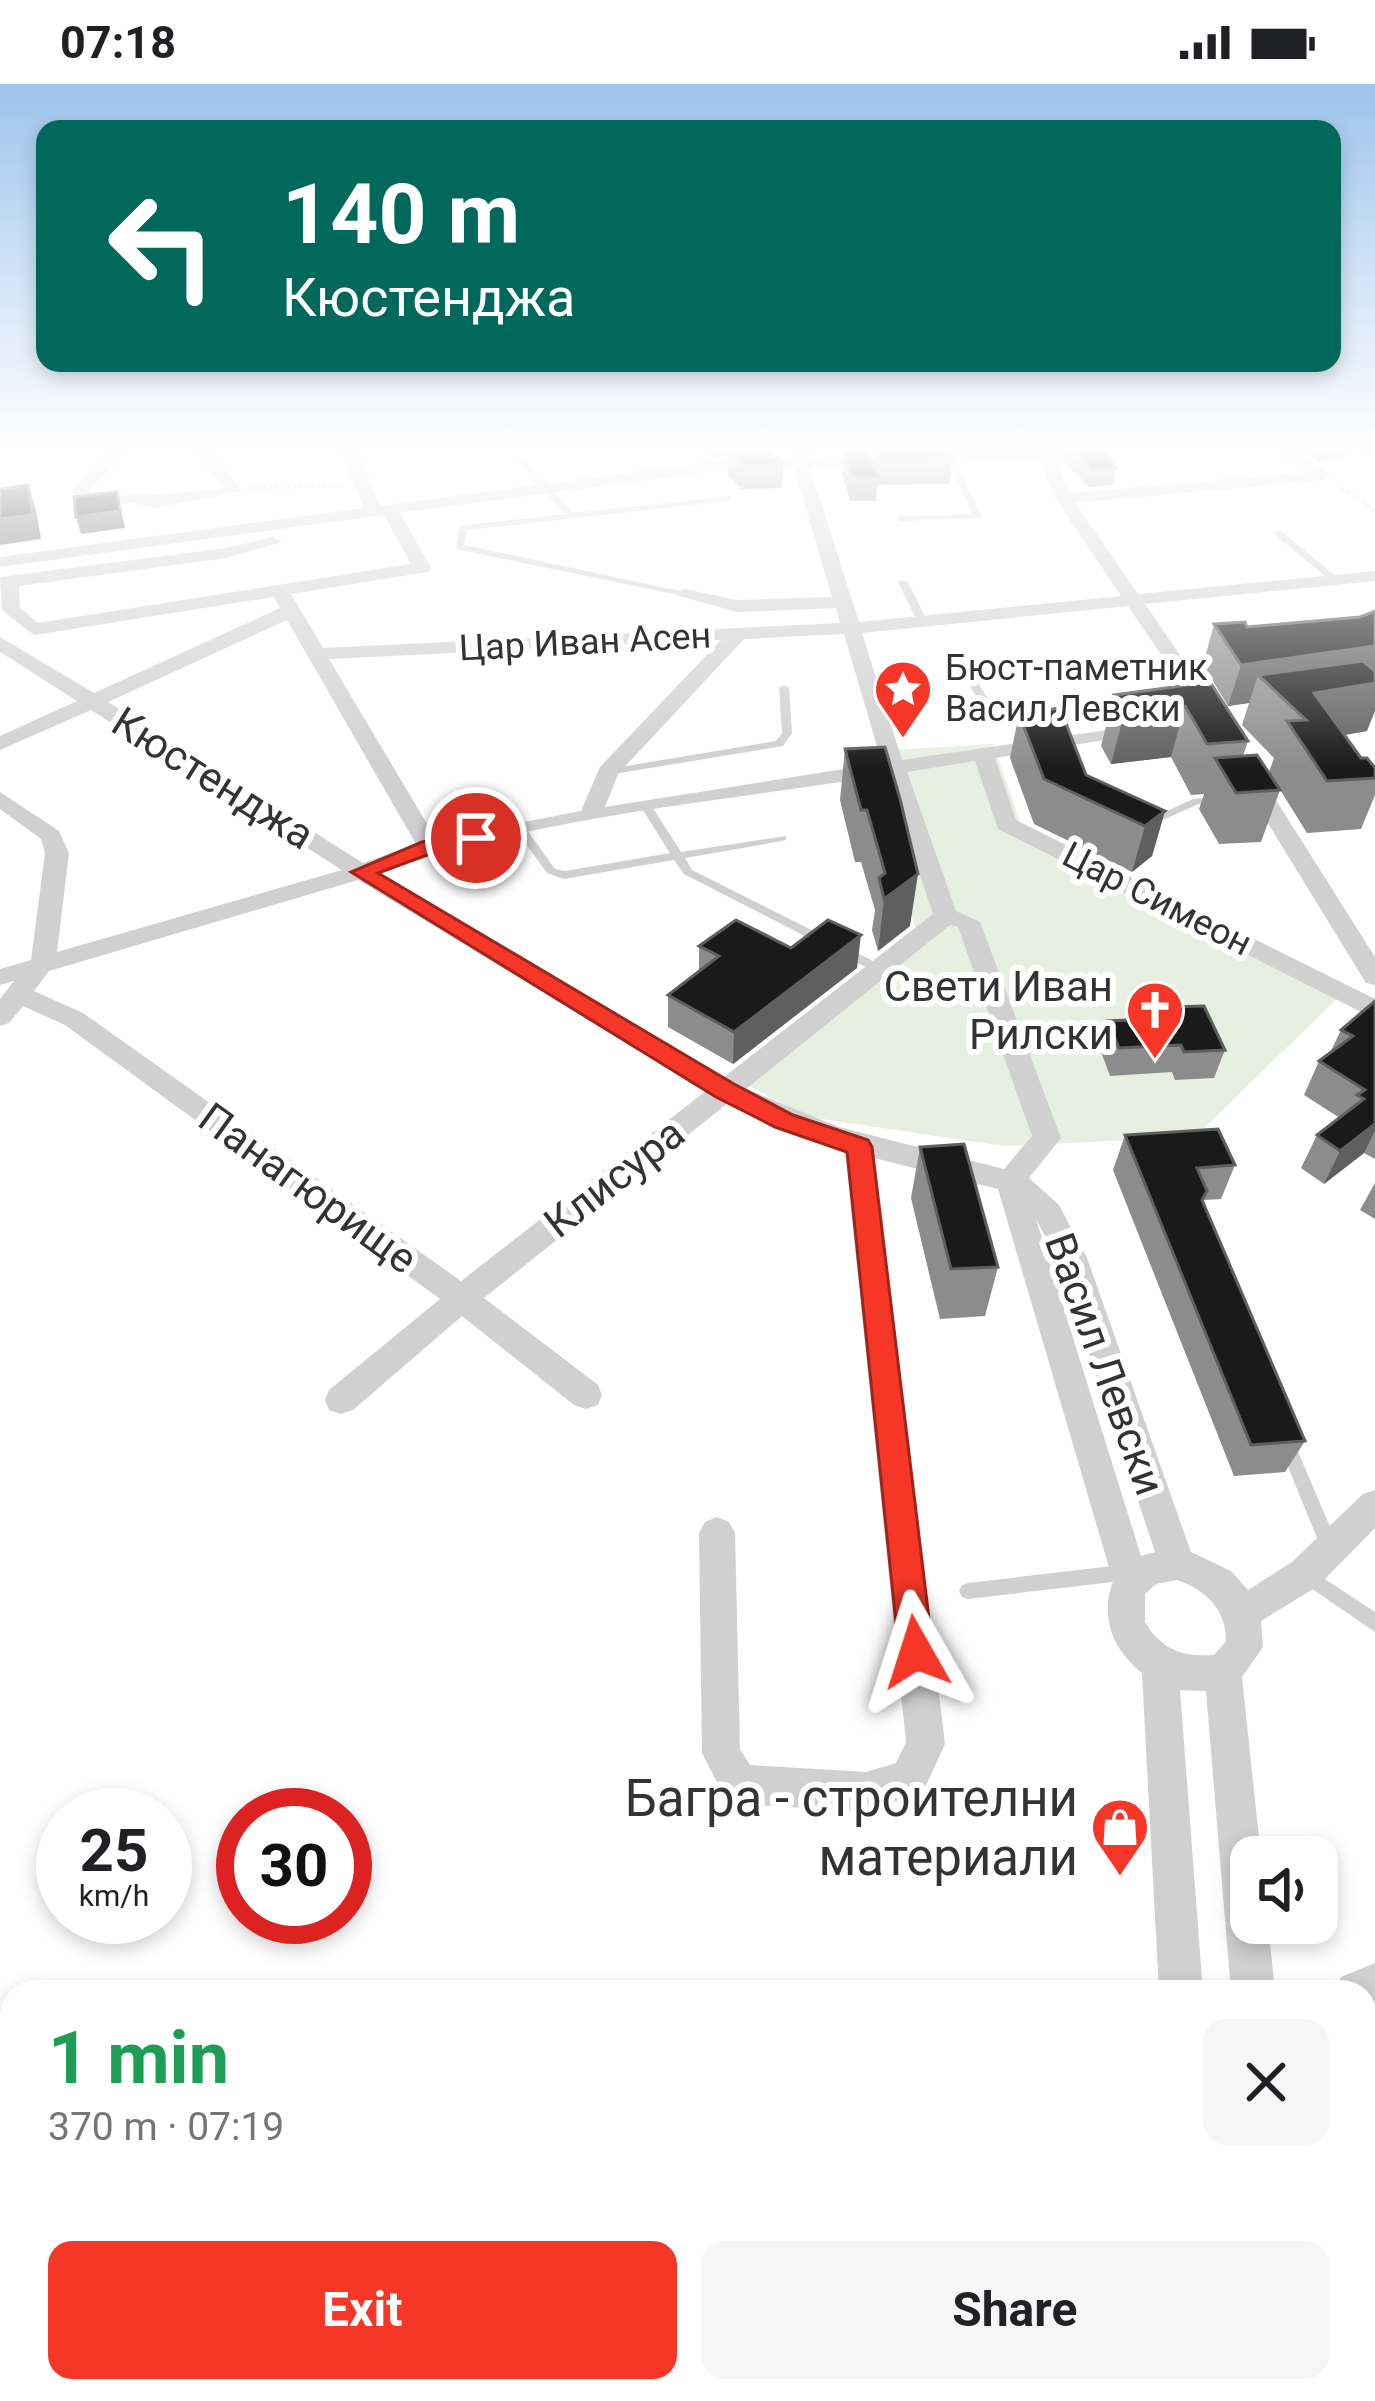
<!DOCTYPE html>
<html lang="en">
<head>
<meta charset="utf-8">
<style>
  :root { --surface:#fff; --page:#f6f6f6; --text:#202124; --muted:#757577; --accent:#f63728 }
  body { margin:0; font-family:Roboto,sans-serif; background:var(--page); color:var(--text); height:100vh; display:flex; flex-direction:column; font-size:45px; white-space:nowrap }
  * { box-sizing:border-box; margin:0 }
  p { font-size:39px; color:var(--muted) }
  .icon { flex:none; width:66px; height:66px; fill:none; stroke:currentColor; stroke-width:2; stroke-linecap:round; stroke-linejoin:round }
  .map { position:relative; flex:1; overflow:hidden }
  .details { position:absolute; left:0px; top:1896px; width:1377px; height:423px; display:flex; flex-direction:column; background:var(--surface); border-radius:36px 36px 0 0; box-shadow:0 6px 18px #0003 }
  .details>* { flex:none }
  .banner { position:absolute; left:36px; top:36px; width:1305px; height:252px; border-radius:24px; box-shadow:0 6px 18px #0003; background:#00695c; color:#fff; overflow:hidden }
  .tools { position:absolute; left:1230px; top:1752px; display:grid; gap:24px }
  .tools a { display:grid; place-items:center; width:108px; height:108px; border-radius:24px; background:var(--surface); box-shadow:0 6px 18px #0003; font-size:60px }
  .speed { position:absolute; left:36px; top:1704px; display:flex; gap:24px; font-size:60px; font-weight:700; text-align:center }
  .speed>* { display:grid; place-content:center; width:156px; height:156px; border-radius:50%; background:var(--surface); box-shadow:0 6px 18px #0003; line-height:1 }
  .speed small { font-size:30px; font-weight:400 }
  .speed .limit { border:18px solid #d22; background:#fff; color:#111 }
  .pin { position:absolute; display:grid; place-items:center; width:102px; height:102px; color:#fff; margin:-51px; border:6px solid #fff; border-radius:50%; box-shadow:0 3px 12px #0007 }
  .me { position:absolute; width:132px; margin:-66px; rotate:354deg; stroke-linejoin:round; filter:drop-shadow(0 0 9px #0008) }
  .turn { display:flex; align-items:center; gap:42px; height:252px; padding:0 48px; font-size:54px }
  .turn .icon { width:156px; height:156px; stroke-width:2.5 }
  .turn b { display:block; font-size:84px; line-height:102px }
  .round { display:grid; place-items:center; flex:none; width:126px; height:126px; border-radius:24px; background:var(--page) }
  .head { display:flex; align-items:center; justify-content:space-between; height:204px; padding:0 48px }
  h1 { font-size:72px; font-weight:700; line-height:90px; color:#1e9e55 }
  .action { display:flex; gap:24px; margin-top:auto; padding:24px 48px }
  .action a { flex:1; height:138px; border-radius:24px; background:var(--accent); color:#fff; font-size:48px; font-weight:700; line-height:138px; text-align:center }
  .action a+a { background:var(--page); color:var(--text) }
  .status { display:flex; justify-content:space-between; align-items:center; height:84px; padding:0 60px; background:var(--surface); direction:ltr }
  .status svg { height:33px; fill:currentColor }
  .map>svg:first-child { display:block }
  .green { fill:#e7f0e0 }
  .lines { fill:none; stroke-linecap:round; stroke-linejoin:round }
  .path { stroke:#d0d0d0; stroke-width:3; stroke-dasharray:3 3; stroke-linecap:butt }
  .lane { fill:#d0d0d0; fill-rule:evenodd }
  .street { fill:#d0d0d0; fill-rule:evenodd }
  .wall { fill:#8c8c8c }
  .shaded-wall { fill:#5f5f5f }
  .building { fill:#1a1a1a; stroke:#5f5f5f; stroke-width:3 }
  .route { fill:#f63728; stroke:#a0241a; stroke-width:3 }
  .labels { text-anchor:middle; dominant-baseline:central; stroke-width:12; stroke-linejoin:round; paint-order:stroke }
  .far-street-label { font-size:36px; fill:#333; stroke:#fff }
  .far-poi-label { font-size:36px; fill:#333; stroke:#fff; text-anchor:start }
  .street-label { font-size:42px; fill:#333; stroke:#fff }
  .poi-label { font-size:42px; fill:#333; stroke:#fff; text-anchor:end }
  .near-poi-label { font-size:51px; fill:#333; stroke:#fff; text-anchor:end }
</style>
</head>
<body>
<div class="status"><b>07:18</b><svg viewBox="0 0 49 12"><path d="M0 12V9h3v3zM5 12V6h3v6zM10 12V3h3v9zM15 12V0h3v12zM26 1h20v11H26zM47 4h2v5h-2z"/></svg></div>
<div class="map">
<svg width="1375" height="2317" viewBox="0 0 1375 2317">
  <rect width="100%" height="100%" fill="#fff"/>
  <!-- green -->
  <path class="green" d="M993,660L1021,741L1346,906L1195,1053L1004,1062L808,1033L730,992L916,846L859,668Z"/>
  <g class="lines">
    <!-- path -->
    <path class="path" d="M1337,401L1375,427
      M251,404L342,402"/>
    <!-- lane -->
    <path class="lane" d="M950,371L954,373L982,432L981,434L899,437V433L902,432L973,430L946,373Z
      M517,374C541,382 554,412 573,429L731,412V416L728,417L467,446L464,461L685,508L690,511L688,513L456,465L460,442L565,430L517,378Z
      M1275,447H1281L1337,493V497H1331L1275,451Z
      M900,496L908,498L927,537L925,539L917,537L898,498Z
      M959,581H967L988,615L1015,619L1034,647L1033,649H1025L1008,624L981,620L958,583Z
      M784,601L789,604L792,649L783,662L608,691L603,688L608,685L776,657L782,649L779,604Z
      M1218,713L1222,714V718L1199,720L1149,742L1145,743L1139,740L1193,715Z
      M647,720L651,721L681,768L786,752V756L782,757L685,774L692,786L883,882V888H875L684,790L674,776L564,795L547,789L515,745L517,743H525L555,785L565,787L670,769L641,723Z
      M1285,1349L1291,1351L1293,1356L1340,1466L1337,1472L1331,1474L1325,1472L1322,1466L1277,1356L1279,1351Z
      M1130,1480L1136,1482L1139,1488L1136,1494L1130,1496L968,1515L962,1513L959,1507L962,1501L968,1499Z
      M1305,1482L1375,1528V1548L1299,1496L1296,1490L1299,1484Z"/>
    <!-- street -->
    <path class="street" d="M116,361H134L89,406L92,415C136,409 176,411 223,404L189,361H206L242,407L154,424L134,419L79,425L72,405Z
      M339,361H355L381,422L714,377L793,374L800,361H816L810,374L1048,361L1070,409L1306,388L1268,361H1288L1330,391L1322,396L1075,419L1138,510L1375,487V497L1145,520L1223,633L1220,637H1206L1128,522L862,549L902,676L1148,640L1151,644L1141,650L995,674L1016,736L1375,915V935L998,745L975,677L907,688L956,827L980,838L1061,1054L1029,1094L1059,1121L1087,1174L1191,1468L1231,1487L1248,1506L1292,1478L1363,1410L1375,1406V1444L1318,1502L1261,1537L1263,1563L1242,1593L1261,1773H1251V1839H1268L1275,1908H1231L1206,1607L1180,1606L1203,1908H1159L1142,1589C1112,1565 1100,1533 1113,1497L998,1105L874,1074L945,1660L923,1708L866,1728L739,1720L725,1714L702,1669L699,1449L705,1438L717,1433L729,1438L735,1449L740,1665L750,1681L866,1688L896,1679L906,1658L845,1065L728,1019L484,1214L598,1301L602,1311L598,1321L586,1325L574,1321L462,1232L353,1326L341,1330L329,1326L325,1316L329,1306L440,1215L65,941L23,922L9,939L0,942V915L14,897L0,901V885L31,876L45,769L41,755L0,725V708L59,747L69,769L57,868L342,786L91,626L0,666V652L77,617L0,568V553L94,609L280,524L274,513L34,551L2,526L0,493L226,464L273,453L282,458L226,474L19,502L20,524L38,539L411,480L384,431L0,483V473L364,424ZM1038,375L1056,415L1121,512L859,538L810,383ZM794,384L832,513L737,516L685,505L676,511L737,528L836,524L840,539L323,564L291,510L428,488L431,484L400,429L714,387ZM287,536L416,760L363,779L108,618ZM844,550L882,679L605,723L618,690L744,555ZM721,556L600,683L581,727L436,755L329,575ZM886,691L933,830L724,993L380,789C530,733 726,717 886,691ZM358,796L706,1007L461,1197L83,929L34,907L49,887ZM950,841L958,843L1032,1052L1004,1085L839,1043L746,1005ZM1036,1135L1057,1174L1155,1468L1141,1472ZM1177,1496C1206,1506 1226,1525 1226,1557L1214,1571C1182,1573 1162,1566 1145,1538V1510L1156,1500Z
      M1343,361L1375,363V373L1345,364Z
      M1251,687L1262,694L1375,873V901L1366,899L1240,694Z
      M1375,1879V1923L1365,1926V1908H1334L1341,1893Z
      M1181,2307H1231L1232,2317H1182Z
      M1266,2307H1316L1317,2317H1267Z"/>
  </g>
  <!-- wall -->
  <path class="wall" d="M698,361H749L748,366L783,379L782,404L742,405L728,391V372L710,373Z
    M869,361H947L953,375L949,400L877,401L876,417H850L842,388L844,364L874,381L875,366H870Z
    M1061,361H1102L1116,384L1113,401L1089,403L1064,378Z
    M1296,361H1347L1343,373L1319,378Z
    M1214,540L1247,543L1367,647L1345,651L1361,674L1375,684V711L1361,745L1307,749L1269,688L1274,674L1242,641L1249,619L1228,622L1203,581Z
    M1210,598L1248,657L1243,672L1280,706L1261,758L1219,760L1199,725L1204,710L1191,711L1171,673L1111,680L1101,662L1114,611Z
    M1019,630L1086,691L1165,727L1152,772L1132,788L1034,740L1010,674Z
    M845,665L910,842L878,867L872,846L875,826L861,778H855L840,716Z
    M699,862L791,864L857,884L733,980L668,943V911L699,887Z
    M1375,917V1075L1364,1069L1324,1100L1301,1084L1317,1051L1340,1034L1304,1011L1319,977L1330,969L1341,946Z
    M1165,923L1225,966L1214,994L1175,996L1172,988L1110,992L1100,965L1108,937L1161,934Z
    M1125,1051L1235,1081L1221,1115L1204,1116L1203,1118L1305,1357L1285,1388L1234,1392L1113,1086Z
    M920,1063L998,1183L985,1232L940,1235L911,1114Z
    M1375,1099V1135L1360,1126Z"/>
  <!-- shaded-wall -->
  <path class="shaded-wall" d="M1347,361L1343,373L1319,378L1324,362Z
    M28,401L36,426L41,455L0,461V435Z
    M117,408L125,444L81,450L76,433Z
    M1375,562V627L1367,647L1301,658L1306,636L1258,591L1249,619L1228,622L1241,581Z
    M1185,622L1171,673L1111,680L1124,630Z
    M1165,727L1152,772L1132,788L1145,742Z
    M918,790L910,842L878,867L884,815Z
    M861,851L857,884L733,980L734,948Z
    M1375,1040V1047L1364,1069L1324,1100L1340,1067Z"/>
  <!-- building -->
  <path class="building" d="M876,361H947L953,375L879,377Z
    M1102,361L1116,384L1092,386L1067,361Z
    M844,364H868L878,393H852Z
    M768,366L783,379L743,381L728,367Z
    M28,401L33,431L0,435V405Z
    M117,408L120,427L76,433L74,413Z
    M1375,527V562L1241,581L1214,540L1245,538L1247,543L1360,533Z
    M1363,577L1375,587V599L1314,609L1361,674H1367L1375,684V694L1327,697L1287,637L1306,636L1258,591Z
    M1210,598L1248,657L1207,660L1185,622L1124,630L1114,611Z
    M1060,624L1086,691L1165,727L1145,742L1044,695L1019,630Z
    M885,663L900,715L918,790L884,815L879,794L885,789L867,726H861L845,665Z
    M1257,671L1280,706L1236,709L1215,674Z
    M736,836L791,864L828,836L861,851L734,948L668,911L719,872L699,862Z
    M1375,917V1040L1340,1067L1317,1051L1364,1015L1357,1011L1365,1006L1319,977L1353,952L1341,946Z
    M1204,922L1225,966L1184,968L1181,961L1119,964L1108,937L1169,934L1165,923Z
    M1218,1045L1235,1081L1197,1084L1207,1107L1202,1116L1305,1357L1251,1361L1125,1051Z
    M964,1060L998,1183L951,1185L920,1063Z"/>
  <!-- sky -->
  <linearGradient id="sky" x2="0" y2="1"><stop stop-color="#9dc4ec"/><stop offset="0.53" stop-color="#fff"/><stop offset="1" stop-color="#fff" stop-opacity="0"/></linearGradient>
  <rect width="1375" height="686" fill="url(#sky)"/>
  <!-- route -->
  <path class="route" d="M476,748L483,749V758L435,768L378,789L734,1000L793,1031L868,1056L872,1063L933,1568L928,1580L916,1584L904,1580L899,1568L847,1068L775,1043L716,1013L351,788L422,758Z"/>
  <!-- icons -->
  <defs>
    <g id="sight-pin" transform="scale(3)"><path d="M0 17L-7.5 6A9.5 9.5 0 1 1 7.5 6Z" fill="#f63728" stroke="#fff"/><path d="M0-6L1.8-2.2L6-1.7L2.9 1.2L3.7 5.4L0 3.3L-3.7 5.4L-2.9 1.2L-6-1.7L-1.8-2.2Z" fill="#fff"/></g>
    <g id="church-pin" transform="scale(3)"><path d="M0 17L-7.5 6A9.5 9.5 0 1 1 7.5 6Z" fill="#f63728" stroke="#fff"/><path d="M-1.2-6h2.4v3.5h3.3v2.4h-3.3V6h-2.4V-.1h-3.3v-2.4h3.3Z" fill="#fff"/></g>
    <g id="shop-pin" transform="scale(3)"><path d="M0 17L-7.5 6A9.5 9.5 0 1 1 7.5 6Z" fill="#f63728" stroke="#fff"/><path d="M-5-2.5h2.3a2.7 3.5 0 0 1 5.4 0H5L5.5 6h-11ZM-1.5-2.5h3a1.5 2.3 0 0 0-3 0Z" fill="#fff"/></g>
  </defs>
  <g fill-rule="evenodd">
    <use href="#sight-pin" x="903" y="605"/>
    <use href="#church-pin" x="1155" y="926"/>
    <use href="#shop-pin" x="1120" y="1743"/>
  </g>
  <g class="labels">
    <!-- far-street labels -->
    <g class="far-street-label">
      <text transform="translate(585 558) rotate(-3)">Цар Иван Асен</text>
      <text transform="translate(1157 815) rotate(27)">Цар Симеон</text>
    </g>
    <!-- far-poi labels -->
    <g class="far-poi-label">
      <text x="945" y="584">Бюст-паметник<tspan x="945" dy="41">Васил Левски</tspan></text>
    </g>
    <!-- street labels -->
    <g class="street-label">
      <text transform="translate(213 694) rotate(32)">Кюстенджа</text>
      <text transform="translate(614 1094) rotate(-38)">Клисура</text>
      <text transform="translate(308 1104) rotate(36)">Панагюрище</text>
      <text transform="translate(1105 1280) rotate(70)">Васил Левски</text>
    </g>
    <!-- poi labels -->
    <g class="poi-label">
      <text x="1113" y="902">Свети Иван<tspan x="1113" dy="48">Рилски</tspan></text>
    </g>
    <!-- near-poi labels -->
    <g class="near-poi-label">
      <text x="1078" y="1714">Багра - строителни<tspan x="1078" dy="59">материали</tspan></text>
    </g>
  </g>
</svg>
<div class="tools">
<a><svg class="icon" aria-label="sound" viewBox="0 0 24 24"><path d="M4 9h4l5-4v14l-5-4H4zM17 9q2 3 0 6"/></svg></a>
</div>
<div class="speed"><div>25<small>km/h</small></div><div class="limit">30</div></div>
<div class="pin" style="left:476px;top:754px;background:#d93025"><svg class="icon" aria-label="arrive" viewBox="0 0 24 24"><path d="M6 21V4h12l-3 4 3 4H6"/></svg></div>
<svg class="me" style="left:916px;top:1568px" viewBox="-20 -20 40 40"><path d="M0-17L14 15 0 8-14 15z" fill="#f63728" stroke="#fff" stroke-width="4"/></svg>
<div class="banner">
<div class="turn"><svg class="icon" aria-label="left" viewBox="0 0 24 24"><path d="M17 20v-9H6M10 6l-5 5 5 5"/></svg><div><b>140 m</b>Кюстенджа</div></div>
</div>
<section class="details">
<div class="head"><div><h1>1 min</h1><p>370 m · 07:19</p></div><a class="round"><svg class="icon" aria-label="close" viewBox="0 0 24 24"><path d="M6 6l12 12M18 6L6 18"/></svg></a></div>
<div class="action"><a>Exit</a><a>Share</a></div>
</section>
</div>
</body>
</html>
